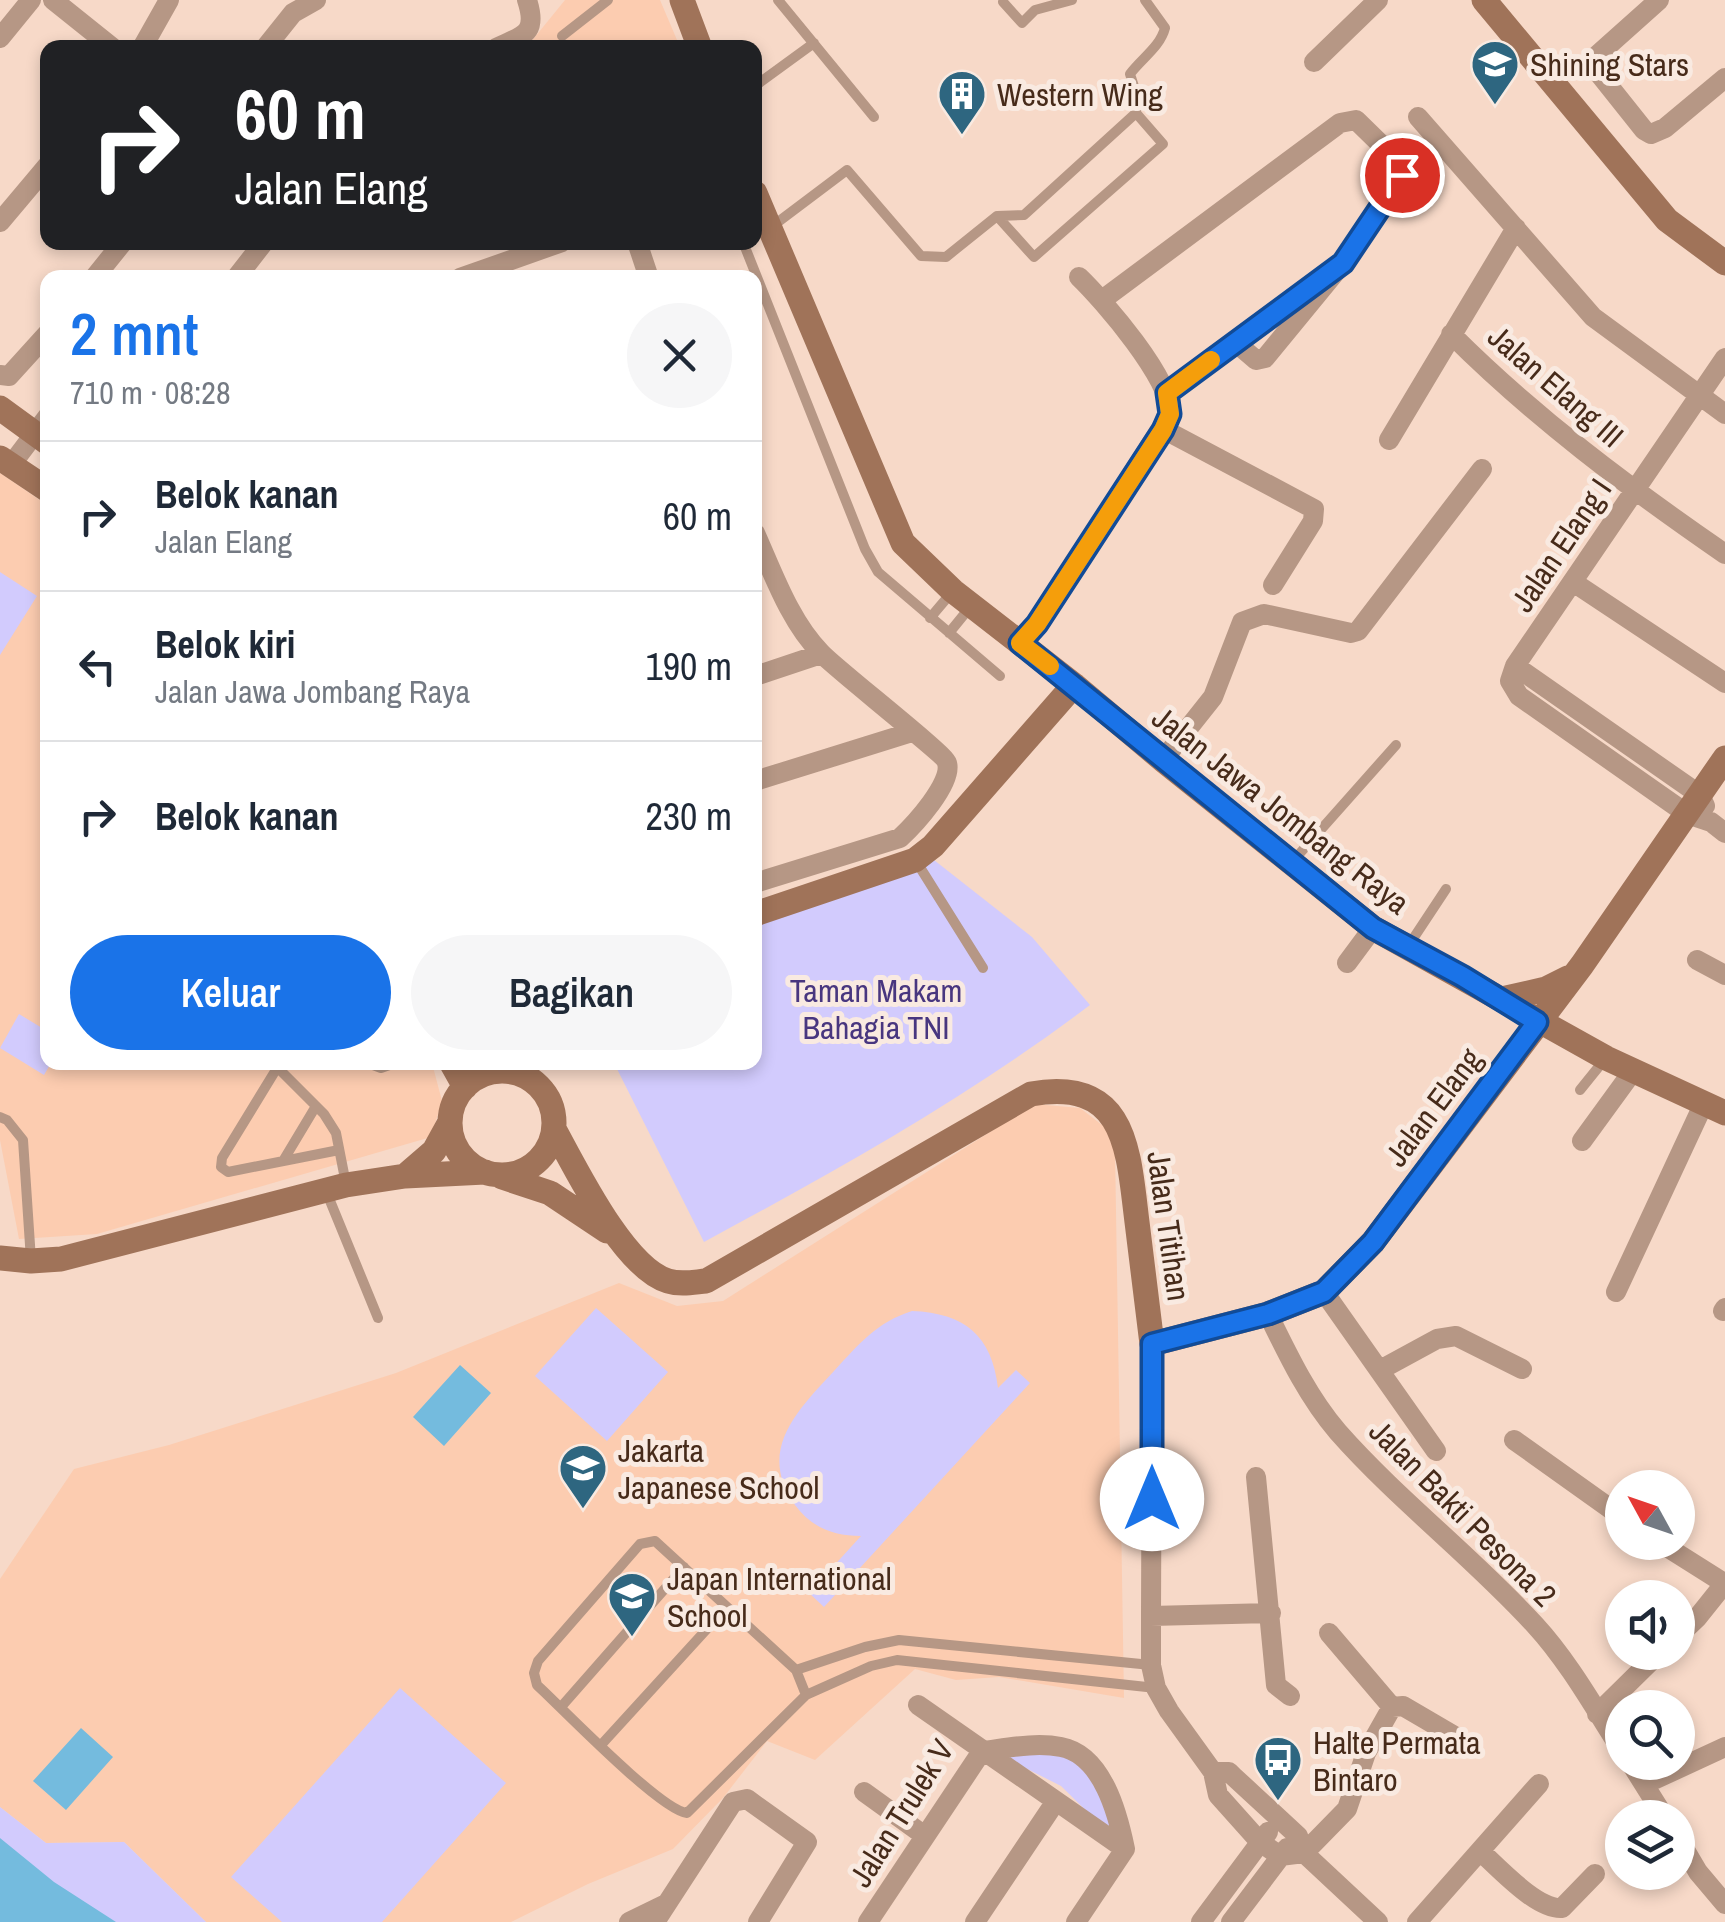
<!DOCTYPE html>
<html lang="id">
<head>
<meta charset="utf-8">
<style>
  :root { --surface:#fff; --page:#f6f6f7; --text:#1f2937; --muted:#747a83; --line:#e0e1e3; --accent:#1a73e8 }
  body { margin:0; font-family:"Archivo Narrow",sans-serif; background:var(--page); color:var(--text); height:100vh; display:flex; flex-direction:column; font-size:38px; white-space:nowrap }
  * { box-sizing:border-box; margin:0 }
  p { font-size:32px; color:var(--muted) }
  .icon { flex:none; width:55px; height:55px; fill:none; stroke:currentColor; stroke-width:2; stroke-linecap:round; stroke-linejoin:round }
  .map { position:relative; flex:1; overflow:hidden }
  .panel { position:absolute; left:40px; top:270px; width:722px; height:800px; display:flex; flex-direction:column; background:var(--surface); border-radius:20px; box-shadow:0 5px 15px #0003 }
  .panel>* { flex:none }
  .top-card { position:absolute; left:40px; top:40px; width:722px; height:210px; border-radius:20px; box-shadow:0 5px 15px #0003; background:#202124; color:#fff; overflow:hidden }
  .needle { width:65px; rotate:310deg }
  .controls { position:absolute; left:1605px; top:1470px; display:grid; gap:20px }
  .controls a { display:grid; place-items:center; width:90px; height:90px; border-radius:50%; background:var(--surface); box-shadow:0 5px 15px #0003; font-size:50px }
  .pin { position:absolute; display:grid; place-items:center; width:85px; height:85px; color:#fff; margin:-42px; border:5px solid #fff; border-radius:50%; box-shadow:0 2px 10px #0007 }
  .me { position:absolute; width:110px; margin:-55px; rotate:0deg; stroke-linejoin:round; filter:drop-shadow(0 0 8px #0008) }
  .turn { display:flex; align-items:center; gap:35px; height:210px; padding:0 30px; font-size:45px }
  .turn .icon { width:130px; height:130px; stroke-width:2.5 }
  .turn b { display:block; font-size:70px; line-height:85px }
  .round { display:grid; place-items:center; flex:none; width:105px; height:105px; border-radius:52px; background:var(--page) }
  .summary { display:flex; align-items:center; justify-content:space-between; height:170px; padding:0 30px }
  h1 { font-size:60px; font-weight:600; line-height:75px; color:var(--accent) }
  .button { display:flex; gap:20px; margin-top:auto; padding:20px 30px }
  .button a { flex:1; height:115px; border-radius:60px; background:var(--accent); color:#fff; font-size:40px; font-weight:600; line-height:115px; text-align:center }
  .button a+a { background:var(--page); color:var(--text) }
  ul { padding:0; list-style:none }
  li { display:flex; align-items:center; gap:30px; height:150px; padding:0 30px; border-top:2px solid var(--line) }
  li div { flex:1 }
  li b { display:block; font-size:38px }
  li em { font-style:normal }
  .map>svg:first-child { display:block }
  .built { fill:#fcccb0 }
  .green { fill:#d2cbfd }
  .water { fill:#74bbde }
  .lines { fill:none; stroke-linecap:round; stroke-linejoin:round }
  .lane { stroke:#b69785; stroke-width:10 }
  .street { stroke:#b69785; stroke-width:20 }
  .secondary { stroke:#a07359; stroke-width:25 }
  .route-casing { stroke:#114b97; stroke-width:25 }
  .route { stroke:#1a73e8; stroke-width:18 }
  .slow { stroke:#f59e0b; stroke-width:18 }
  .labels { text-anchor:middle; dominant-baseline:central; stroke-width:10; stroke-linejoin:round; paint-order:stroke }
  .poi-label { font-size:32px; fill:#472b1a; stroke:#f9eae1; text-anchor:start }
  .street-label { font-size:32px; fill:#472b1a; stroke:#f9eae1 }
  .park-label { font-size:32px; fill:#48367f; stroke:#f9eae1 }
</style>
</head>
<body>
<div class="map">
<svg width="1725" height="1922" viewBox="0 0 1725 1922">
  <rect width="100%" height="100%" fill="#f7d9c8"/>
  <!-- built -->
  <path class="built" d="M565,0H660L680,47L526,48Z
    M0,473L47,505L48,1062L432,1063L442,1101L431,1137L97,1234L19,1239L0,1140Z
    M1034,1104L1080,1108L1106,1128L1115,1150L1124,1698L999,1677L956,1680L915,1669L815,1760L767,1741L723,1798L673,1849L588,1884L511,1922H206L124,1842L46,1843L0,1807V1579L74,1469L169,1445L396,1373L619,1283L677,1306L723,1301Z"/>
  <!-- green -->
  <path class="green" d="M0,572L37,596L0,655Z
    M934,860L1032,937L1090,1005C967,1098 839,1169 704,1242L614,1063L755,1062V924Z
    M19,1014L47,1031L48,1062L51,1063L44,1075L0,1048Z
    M596,1308L668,1372L607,1441L535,1376Z
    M912,1311C965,1313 992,1336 998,1388L1016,1370L1030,1383L824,1607L809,1593L861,1536C834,1536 812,1528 795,1505C756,1450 798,1410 834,1371C859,1344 877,1322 912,1311Z
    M400,1688L506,1783L382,1922H282L231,1877Z
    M1065,1748L1111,1798L1125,1849L1061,1786L988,1749Z
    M0,1807L46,1843L124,1842L206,1922H0Z"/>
  <!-- water -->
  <path class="water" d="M460,1365L491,1393L444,1446L413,1417Z
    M81,1728L113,1757L66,1810L33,1781Z
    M0,1838L54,1882L116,1922H0Z"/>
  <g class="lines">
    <!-- lane -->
    <path class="lane" d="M778,0L874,117
      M1003,2L1022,23L1035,10L1072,0
      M562,36L608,0
      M755,86L814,43
      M997,216L1034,257L1163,144L1136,113
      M770,228L847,170L921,256L946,257L997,216L1024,215L1136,113L1137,96L1130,74C1142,58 1160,47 1165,28L1145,0
      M743,242L865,549L878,572L1000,676
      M930,618L952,592
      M949,633L971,606
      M916,861L983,968
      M1293,861L1396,745
      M1407,948L1446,889
      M272,1062L324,1114L336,1133L346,1184
      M365,1062L381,1068L398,1062
      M277,1068L222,1158L221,1167L228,1172L339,1150
      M1580,1090L1605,1059
      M0,1117L7,1120L23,1140L31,1260
      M283,1161L316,1106
      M326,1191L378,1318
      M796,1670L865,1647L899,1640L1151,1665
      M806,1695L796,1670L655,1541L640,1544L538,1661L534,1673L537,1685C563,1709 660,1810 687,1813L806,1695L871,1666L897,1660L1156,1688
      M561,1707L684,1567
      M601,1745L727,1607"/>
    <!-- street -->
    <path class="street" d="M53,0L113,48
      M1659,0L1593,59V66L1644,130L1651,134L1665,128L1725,78
      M0,38L31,0
      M142,48L169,0
      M265,48L293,13L316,0
      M496,48C524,35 538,34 527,0
      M1314,62L1378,0
      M1418,117L1593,317L1725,414
      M0,222L48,165
      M637,242L649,278
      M94,278L123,242
      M236,278L264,242
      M460,278L562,242
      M1102,300L1340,123L1356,120L1400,163V178L1343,263L1265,358L1256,360L1235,342
      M1451,334C1535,418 1628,487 1725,554
      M1725,358L1515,666L1510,681L1519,696L1687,814L1711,822L1725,833
      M0,375L9,376L48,333
      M1167,393L1318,281
      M1163,429L1314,509L1313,521L1273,585
      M1389,440L1516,228
      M11,465L48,416
      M755,533C773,573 790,622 821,653C837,670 945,754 947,763C953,783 914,825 900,838L755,883
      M1573,582L1725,683
      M1020,643L1037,624L1170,414C1173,381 1103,300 1079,277
      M1515,666L1700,795L1705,806
      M755,676L821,654
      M1163,760L1213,697L1242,622L1264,614L1351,633L1358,631L1482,469
      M755,781L912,732
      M1697,960L1725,975
      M1347,963L1373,928
      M1582,1141L1633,1071
      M1324,1292L1436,1451
      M1616,1292L1704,1103
      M1723,1311L1725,1308
      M1268,1314C1288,1355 1308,1397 1338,1432C1399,1501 1473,1557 1535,1625C1569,1662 1595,1709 1622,1751
      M1152,1344L1151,1616V1665L1156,1688L1169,1711L1213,1772L1218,1795L1260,1842L1280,1856L1304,1853
      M1380,1370L1437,1339L1456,1336L1522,1369
      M1514,1440L1622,1517
      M1256,1477L1276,1685L1290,1696
      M1659,1542L1724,1583
      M1151,1616L1271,1613
      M1329,1633L1392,1707
      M1678,1636L1697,1618L1725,1583
      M918,1705L1125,1849
      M1597,1714L1660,1652
      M982,1751C1007,1748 1036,1742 1061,1747C1103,1755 1118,1815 1125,1849L1076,1922
      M1630,1762L1665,1818
      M1213,1772H1229L1233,1776L1298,1836L1304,1853L1378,1922
      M1645,1784L1725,1747
      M864,1792L925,1836
      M1678,1838L1698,1872L1725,1904
      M1480,1851C1499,1868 1537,1910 1562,1908L1595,1874
      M1304,1853L1347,1809L1366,1753L1392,1707L1403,1706L1456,1737
      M629,1922L666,1904
      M655,1922L733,1802L747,1799L807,1842L758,1922
      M868,1922L982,1751
      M975,1922L1056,1801
      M1201,1922L1268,1832
      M1231,1922L1287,1848
      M1417,1922L1539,1784"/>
    <!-- secondary -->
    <path class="secondary" d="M682,0L700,48
      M1484,0L1667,220L1725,263
      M755,193L903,543L953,591L1074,685L1163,760L1373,928L1606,1058L1725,1113
      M0,408L48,443
      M0,458L48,490
      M755,914L915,860L933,846L1074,685
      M1502,999L1546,989L1568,978
      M451,1062L465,1087
      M450 1123a52 52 0 1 1 104 0a52 52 0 1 1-104 0Z
      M554,1129C576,1169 624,1268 668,1281C681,1285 694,1282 706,1281L1031,1094C1127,1077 1128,1150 1137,1222C1142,1262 1147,1303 1152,1344L1268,1314L1324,1292L1373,1242L1582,965L1725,758
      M405,1176L434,1151L450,1122
      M502,1177L550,1193L607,1231
      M0,1258L31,1261L61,1259L346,1185L405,1176L485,1172"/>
  </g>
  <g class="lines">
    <!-- route casing -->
    <g class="route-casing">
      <path id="route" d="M1152,1499V1344L1268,1314L1324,1292L1373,1242L1537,1022L1462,976L1373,928L1020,643L1037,624L1163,430L1170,414L1167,393L1343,263L1402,175"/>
    </g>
    <!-- route -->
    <use href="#route" class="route"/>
    <!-- slow -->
    <path class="slow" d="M1050,666L1020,643L1037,624L1163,430L1170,414L1167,393L1211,360"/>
  </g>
  <!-- icons -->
  <defs>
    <g id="school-pin" transform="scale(2.5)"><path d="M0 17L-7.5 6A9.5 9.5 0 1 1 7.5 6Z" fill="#2e6680" stroke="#f9eae1"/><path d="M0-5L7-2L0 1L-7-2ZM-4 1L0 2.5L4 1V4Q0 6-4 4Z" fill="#fff"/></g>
    <g id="building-pin" transform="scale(2.5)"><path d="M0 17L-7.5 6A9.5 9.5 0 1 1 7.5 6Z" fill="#2e6680" stroke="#f9eae1"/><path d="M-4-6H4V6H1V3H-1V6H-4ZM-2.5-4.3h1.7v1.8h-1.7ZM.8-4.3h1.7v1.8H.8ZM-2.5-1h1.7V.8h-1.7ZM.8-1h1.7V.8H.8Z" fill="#fff"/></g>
    <g id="bus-pin" transform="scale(2.5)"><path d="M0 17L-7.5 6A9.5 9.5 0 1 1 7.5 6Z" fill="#2e6680" stroke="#f9eae1"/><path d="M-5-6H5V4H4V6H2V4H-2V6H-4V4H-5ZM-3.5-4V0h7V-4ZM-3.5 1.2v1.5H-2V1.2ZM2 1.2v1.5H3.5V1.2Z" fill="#fff"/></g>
  </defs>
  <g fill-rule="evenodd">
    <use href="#school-pin" x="1495" y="64"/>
    <use href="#building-pin" x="962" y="94"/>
    <use href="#school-pin" x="583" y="1468"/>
    <use href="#school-pin" x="632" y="1596"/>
    <use href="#bus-pin" x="1278" y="1760"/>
  </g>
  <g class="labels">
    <!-- poi labels -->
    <g class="poi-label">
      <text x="1530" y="64">Shining Stars</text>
      <text x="997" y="94">Western Wing</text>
      <text x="618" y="1450">Jakarta<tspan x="618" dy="37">Japanese School</tspan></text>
      <text x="667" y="1578">Japan International<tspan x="667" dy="37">School</tspan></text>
      <text x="1313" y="1742">Halte Permata<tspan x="1313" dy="37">Bintaro</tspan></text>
    </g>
    <!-- street labels -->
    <g class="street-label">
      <text transform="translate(1556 386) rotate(41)">Jalan Elang III</text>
      <text transform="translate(1561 545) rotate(-56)">Jalan Elang I</text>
      <text transform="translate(1281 810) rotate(38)">Jalan Jawa Jombang Raya</text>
      <text transform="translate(1433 1107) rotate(-53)">Jalan Elang</text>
      <text transform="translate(1169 1226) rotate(82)">Jalan Titihan</text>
      <text transform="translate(1463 1513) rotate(45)">Jalan Bakti Pesona 2</text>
      <text transform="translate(901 1813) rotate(-58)">Jalan Trulek V</text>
    </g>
    <!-- park labels -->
    <g class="park-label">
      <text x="876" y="990">Taman Makam<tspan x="876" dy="37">Bahagia TNI</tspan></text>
    </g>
  </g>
</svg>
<div class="controls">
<a><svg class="needle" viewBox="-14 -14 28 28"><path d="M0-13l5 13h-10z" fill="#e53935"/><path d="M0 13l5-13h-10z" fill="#747a83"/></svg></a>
<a><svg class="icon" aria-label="sound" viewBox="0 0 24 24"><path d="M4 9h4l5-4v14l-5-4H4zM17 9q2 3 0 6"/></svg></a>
<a><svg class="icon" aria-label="search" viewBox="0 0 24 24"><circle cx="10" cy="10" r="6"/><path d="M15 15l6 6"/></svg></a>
<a><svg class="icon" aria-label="layers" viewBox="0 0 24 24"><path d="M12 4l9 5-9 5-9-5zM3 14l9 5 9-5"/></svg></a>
</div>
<div class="pin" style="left:1402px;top:175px;background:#d93025"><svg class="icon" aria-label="arrive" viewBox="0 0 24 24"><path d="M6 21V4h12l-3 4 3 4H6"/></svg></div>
<svg class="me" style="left:1152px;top:1499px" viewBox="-20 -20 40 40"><circle r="19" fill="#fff"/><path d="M0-13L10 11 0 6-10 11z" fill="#1a73e8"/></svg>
<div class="top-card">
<div class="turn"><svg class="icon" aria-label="right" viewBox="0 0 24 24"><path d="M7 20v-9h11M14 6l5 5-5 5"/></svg><div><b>60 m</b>Jalan Elang</div></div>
</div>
<section class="panel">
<div class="summary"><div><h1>2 mnt</h1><p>710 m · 08:28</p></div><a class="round"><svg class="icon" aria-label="close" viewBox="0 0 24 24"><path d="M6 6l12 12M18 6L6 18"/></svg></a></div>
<ul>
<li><svg class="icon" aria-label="right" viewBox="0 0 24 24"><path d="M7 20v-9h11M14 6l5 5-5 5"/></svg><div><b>Belok kanan</b><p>Jalan Elang</p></div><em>60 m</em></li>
<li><svg class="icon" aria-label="left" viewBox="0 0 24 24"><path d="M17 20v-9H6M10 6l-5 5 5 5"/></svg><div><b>Belok kiri</b><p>Jalan Jawa Jombang Raya</p></div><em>190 m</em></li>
<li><svg class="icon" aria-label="right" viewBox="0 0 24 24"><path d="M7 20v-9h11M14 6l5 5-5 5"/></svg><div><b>Belok kanan</b></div><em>230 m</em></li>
</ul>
<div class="button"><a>Keluar</a><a>Bagikan</a></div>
</section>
</div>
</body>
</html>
